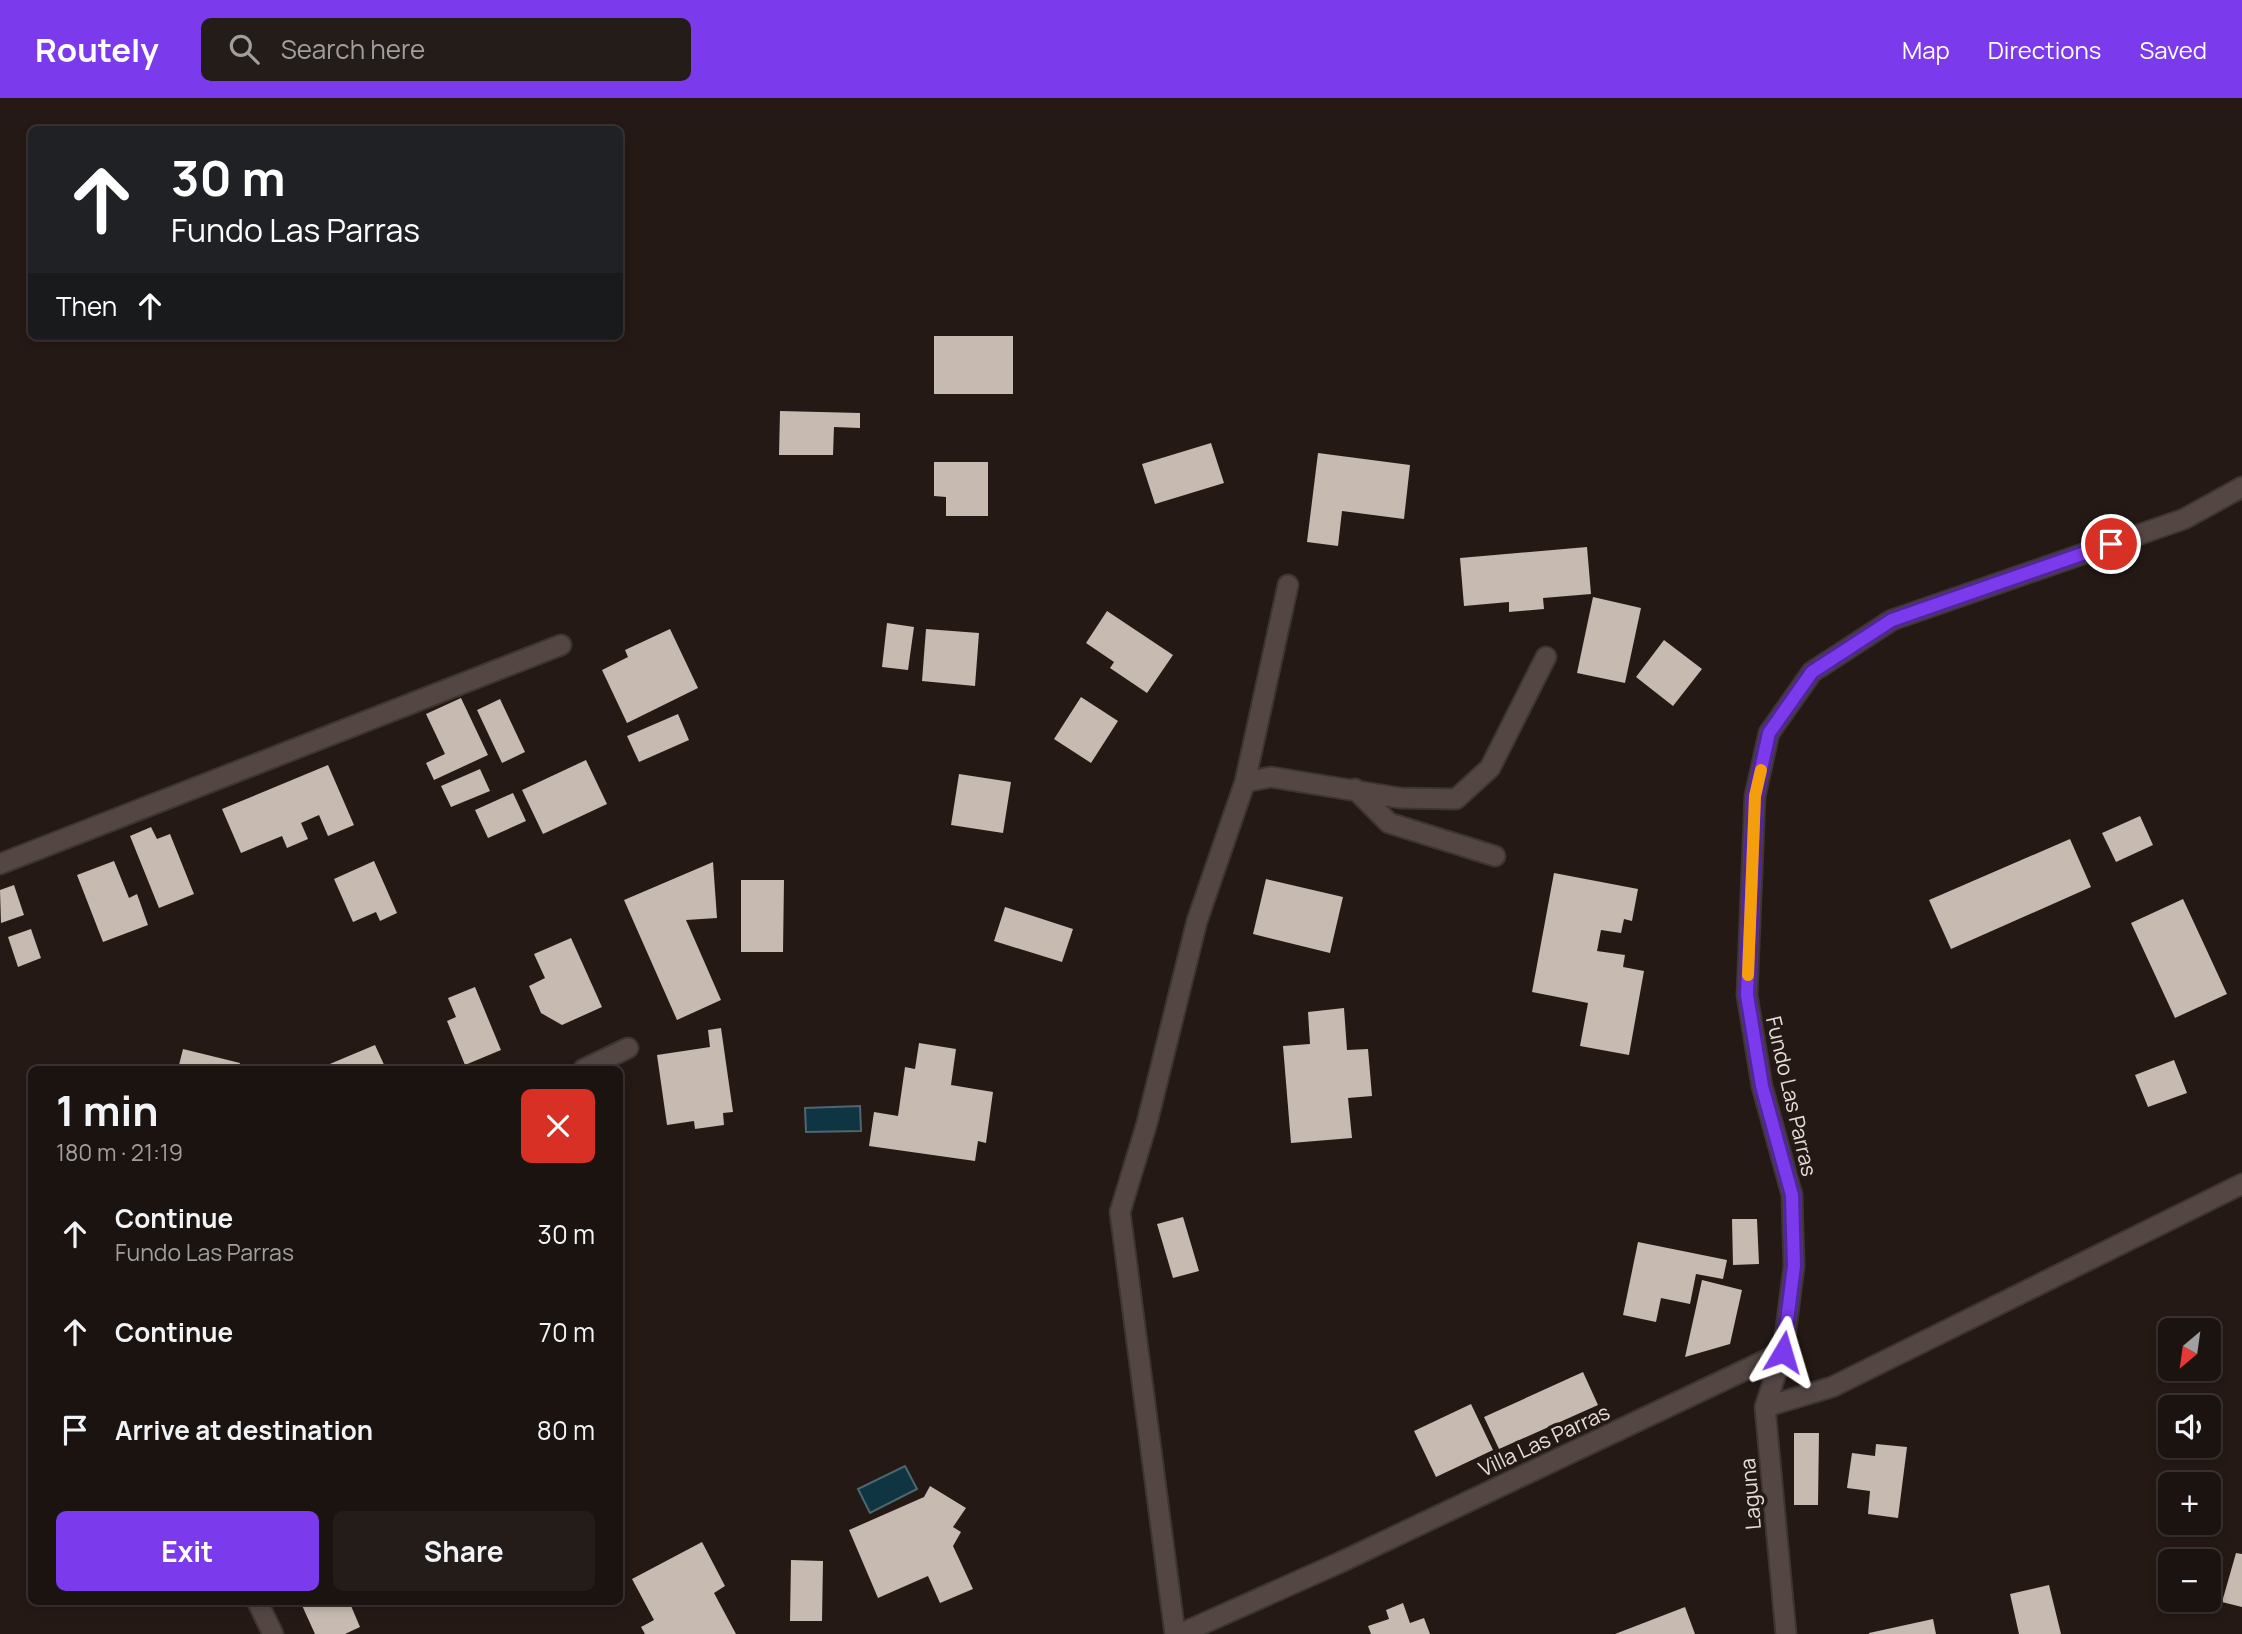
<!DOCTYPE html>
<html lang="en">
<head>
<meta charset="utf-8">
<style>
  :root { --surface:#1b1310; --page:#241c19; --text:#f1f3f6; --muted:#a09e9f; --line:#393230; --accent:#7c3aed }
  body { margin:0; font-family:Manrope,sans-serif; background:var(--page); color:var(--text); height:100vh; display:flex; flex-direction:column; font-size:26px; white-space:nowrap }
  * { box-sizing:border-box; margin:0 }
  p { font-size:23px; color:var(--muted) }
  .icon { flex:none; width:38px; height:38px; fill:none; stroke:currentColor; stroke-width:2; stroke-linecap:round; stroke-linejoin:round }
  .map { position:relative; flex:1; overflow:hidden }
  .details { position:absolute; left:28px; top:968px; width:595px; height:539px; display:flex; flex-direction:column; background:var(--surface); border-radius:10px; box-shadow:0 4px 10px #0003,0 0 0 2px var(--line) }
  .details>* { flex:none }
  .guide { position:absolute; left:28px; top:28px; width:595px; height:214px; border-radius:10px; box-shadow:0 4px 10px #0003,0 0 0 2px var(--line); background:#202124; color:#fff; overflow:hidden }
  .needle { width:46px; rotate:209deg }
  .buttons { position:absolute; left:2158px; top:1220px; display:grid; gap:14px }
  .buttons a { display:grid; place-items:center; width:63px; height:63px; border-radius:10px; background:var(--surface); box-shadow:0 4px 10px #0003,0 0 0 2px var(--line); font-size:35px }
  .pin { position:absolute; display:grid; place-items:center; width:60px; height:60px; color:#fff; margin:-30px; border:4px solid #fff; border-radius:50%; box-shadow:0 2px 7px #0007 }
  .me { position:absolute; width:77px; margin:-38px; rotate:7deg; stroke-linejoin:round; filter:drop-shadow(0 0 5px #0008) }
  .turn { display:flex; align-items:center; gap:24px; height:147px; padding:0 28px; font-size:32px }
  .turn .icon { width:91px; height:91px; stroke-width:2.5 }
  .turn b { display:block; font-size:49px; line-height:60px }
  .then { display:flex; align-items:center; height:66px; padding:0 28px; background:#0003; gap:14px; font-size:26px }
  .round { display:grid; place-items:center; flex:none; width:74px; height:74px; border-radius:10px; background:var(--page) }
  .summary { display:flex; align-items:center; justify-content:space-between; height:119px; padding:0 28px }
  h1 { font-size:42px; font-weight:700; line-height:52px }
  .primary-button { display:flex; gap:14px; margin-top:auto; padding:14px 28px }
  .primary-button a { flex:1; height:80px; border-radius:10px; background:var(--accent); color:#fff; font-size:28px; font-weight:700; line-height:80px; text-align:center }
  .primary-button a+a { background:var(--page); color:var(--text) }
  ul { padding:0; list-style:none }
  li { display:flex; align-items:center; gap:21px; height:98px; padding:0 28px }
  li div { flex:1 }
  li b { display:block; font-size:26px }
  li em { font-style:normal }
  header { display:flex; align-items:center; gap:42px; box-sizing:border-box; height:98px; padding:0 35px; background:var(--accent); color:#fff }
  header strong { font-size:33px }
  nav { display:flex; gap:38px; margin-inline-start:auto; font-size:24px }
  .search { width:490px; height:63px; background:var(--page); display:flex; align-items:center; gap:18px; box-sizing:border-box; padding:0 24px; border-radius:10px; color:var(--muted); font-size:26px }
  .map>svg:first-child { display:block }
  .water { fill:#0e3541; stroke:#4e676f; stroke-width:2 }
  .building { fill:#c6bab1 }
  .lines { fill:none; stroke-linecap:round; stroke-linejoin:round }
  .service-casing { stroke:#3d3532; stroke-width:23 }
  .minor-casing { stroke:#3d3532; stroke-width:23 }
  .service { stroke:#544743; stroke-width:19 }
  .minor { stroke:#544743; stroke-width:19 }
  .route-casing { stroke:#51269a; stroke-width:18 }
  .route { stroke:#7c3aed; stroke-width:12 }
  .slow { stroke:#f59e0b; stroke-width:12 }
  .labels { text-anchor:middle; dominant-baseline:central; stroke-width:7; stroke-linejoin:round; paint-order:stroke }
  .street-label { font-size:21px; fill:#e5ddda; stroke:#241915 }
</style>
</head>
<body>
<header>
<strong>Routely</strong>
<div class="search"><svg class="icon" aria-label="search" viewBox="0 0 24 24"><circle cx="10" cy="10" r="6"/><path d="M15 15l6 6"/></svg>Search here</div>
<nav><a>Map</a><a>Directions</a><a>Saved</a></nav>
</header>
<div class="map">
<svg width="2242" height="1536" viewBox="0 0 2242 1536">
  <rect width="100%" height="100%" fill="#241915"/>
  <!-- water -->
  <path class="water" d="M860,1008L861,1033L806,1034L805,1010Z
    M905,1368L917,1391L870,1415L858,1391Z"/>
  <!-- building -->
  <path class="building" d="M934,238H1013V296H934Z
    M780,313L860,315V330L834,329L833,357H779Z
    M1211,345L1224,385L1155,406L1142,366Z
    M1318,355L1410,367L1404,421L1342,413L1338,448L1307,444Z
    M934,364H988V418H946V399L934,398Z
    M1587,449L1591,496L1543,500L1544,511L1509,514V504L1464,508L1460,460Z
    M1593,499L1641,510L1625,585L1577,575Z
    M1107,513L1173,557L1147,595L1110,570L1114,564L1086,545Z
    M887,525L914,529L908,572L882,569Z
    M670,531L698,590L627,625L602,572L628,559L625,552Z
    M926,531L979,535L975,588L922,583Z
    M1664,542L1702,571L1673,608L1636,579Z
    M1081,599L1118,623L1091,665L1054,641Z
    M461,600L488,657L434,682L426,665L445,656L426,616Z
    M500,601L525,654L502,665L477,612Z
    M678,616L689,642L639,664L627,638Z
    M586,662L607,706L543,736L522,692Z
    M328,667L354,727L328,738L319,717L301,725L308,741L287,750L282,738L241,755L222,711Z
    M480,671L490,693L451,709L441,688Z
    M959,676L1011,684L1003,735L951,727Z
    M513,695L526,723L488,740L475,712Z
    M2140,718L2153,747L2116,764L2102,735Z
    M151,729L157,741L170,736L194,796L159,810L130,738Z
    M2070,741L2091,789L1951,851L1929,802Z
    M114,763L129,800L137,796L148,827L103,844L77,777Z
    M374,763L397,815L380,823L376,814L353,824L334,781Z
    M713,764L717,820L686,822L721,902L677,922L624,802Z
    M1554,775L1638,791L1632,823L1624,821L1621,835L1601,832L1597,853L1625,857L1623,869L1644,873L1629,957L1580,948L1588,905L1532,894Z
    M1266,781L1343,799L1330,855L1253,836Z
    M741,782H784L783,854H741Z
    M14,787L24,817L1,825L0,792Z
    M2183,801L2227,896L2175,920L2131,825Z
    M1005,809L1073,831L1062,864L994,843Z
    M31,831L41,860L18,869L8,839Z
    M571,840L602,909L562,927L541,915L529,888L545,880L534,856Z
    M475,889L501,952L465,967L447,923L456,919L448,900Z
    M1344,910L1347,952L1368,951L1372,998L1348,1000L1352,1040L1291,1045L1283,948L1310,946L1308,914Z
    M721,930L733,1014L723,1015L724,1027L695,1031L694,1023L667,1027L657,957L710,949L708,932Z
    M919,945L956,951L951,987L993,994L986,1045L978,1043L975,1063L869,1048L874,1014L898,1018L905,969L915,971Z
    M375,947L386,971H326L325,968Z
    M183,951L240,965L238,971H178Z
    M2174,962L2187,995L2148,1009L2135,977Z
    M1183,1119L1199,1173L1173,1180L1157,1126Z
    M1732,1121H1757L1759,1166L1733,1167Z
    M1638,1144L1727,1162L1723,1181L1696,1176L1690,1206L1661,1200L1656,1224L1623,1217Z
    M1702,1182L1742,1192L1730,1246L1685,1259Z
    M1583,1274L1598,1307L1499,1351L1484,1319Z
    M1471,1306L1493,1352L1436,1379L1414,1333Z
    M1794,1335H1819L1818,1407H1794Z
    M1876,1346L1907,1349L1898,1420L1868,1416L1870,1393L1847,1390L1852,1355L1875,1358Z
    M930,1388L966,1410L953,1429L961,1434L953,1448L973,1491L940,1505L928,1478L878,1500L849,1432L924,1399Z
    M702,1444L725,1488L714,1495L736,1536H645L641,1529L654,1522L632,1481Z
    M2236,1455L2242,1456V1509L2222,1504Z
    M791,1462L823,1463L822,1523H790Z
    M2049,1487L2061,1536H2019L2010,1496Z
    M300,1503H349L360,1529L345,1536H315Z
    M1403,1505L1410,1525L1424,1520L1430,1536H1371L1368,1528L1389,1521L1386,1512Z
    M1685,1509L1695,1536H1615Z
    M1933,1521L1936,1536H1869V1535Z"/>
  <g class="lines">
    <!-- service casing -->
    <g class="service-casing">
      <path id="service" d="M1245,684L1288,487
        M1355,691L1389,725L1495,758
        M1175,1536L1120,1114L1147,1025L1197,823L1245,684L1271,679L1400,700L1456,701L1490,670L1546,559"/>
    </g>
    <!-- minor casing -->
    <g class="minor-casing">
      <path id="minor" d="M0,766L561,547
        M584,971L628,950
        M1783,1254L1765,1309L1786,1536
        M1765,1309L1832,1289L2242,1086
        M257,1503L273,1536
        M1180,1536L1341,1464L1783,1254L1794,1168L1792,1097L1762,988L1747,897L1755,698L1769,635L1812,574L1892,522L2184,421L2242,389"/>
    </g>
    <!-- service -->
    <use href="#service" class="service"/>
    <!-- minor -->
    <use href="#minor" class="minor"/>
  </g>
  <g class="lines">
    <!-- route casing -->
    <g class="route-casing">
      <path id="route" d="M1783,1254L1794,1168L1792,1097L1762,988L1747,897L1755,698L1769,635L1812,574L1892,522L2111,446"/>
    </g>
    <!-- route -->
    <use href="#route" class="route"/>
    <!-- slow -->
    <path class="slow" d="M1748,877L1755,698L1761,672"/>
  </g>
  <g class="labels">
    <!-- street labels -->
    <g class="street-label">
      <text transform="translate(1792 998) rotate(77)">Fundo Las Parras</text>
      <text transform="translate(1544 1342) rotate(-25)">Villa Las Parras</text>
      <text transform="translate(1750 1396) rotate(-95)">Laguna</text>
    </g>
  </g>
</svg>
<div class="buttons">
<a><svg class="needle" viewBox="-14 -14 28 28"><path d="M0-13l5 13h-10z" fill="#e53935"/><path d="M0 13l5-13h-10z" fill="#a09e9f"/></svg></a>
<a><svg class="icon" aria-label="sound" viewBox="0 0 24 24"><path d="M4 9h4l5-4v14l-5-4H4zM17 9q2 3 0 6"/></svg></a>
<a>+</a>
<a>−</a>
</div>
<div class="pin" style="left:2111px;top:446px;background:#d93025"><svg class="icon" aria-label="arrive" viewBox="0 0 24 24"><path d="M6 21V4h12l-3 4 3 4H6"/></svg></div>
<svg class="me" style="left:1783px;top:1254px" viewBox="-20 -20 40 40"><path d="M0-17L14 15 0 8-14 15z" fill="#7c3aed" stroke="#fff" stroke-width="4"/></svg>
<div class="guide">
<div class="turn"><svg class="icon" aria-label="ahead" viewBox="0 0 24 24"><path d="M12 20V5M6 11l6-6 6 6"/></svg><div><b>30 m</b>Fundo Las Parras</div></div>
<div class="then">Then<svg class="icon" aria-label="ahead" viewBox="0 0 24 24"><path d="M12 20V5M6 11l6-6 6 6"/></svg></div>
</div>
<section class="details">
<div class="summary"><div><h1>1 min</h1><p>180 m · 21:19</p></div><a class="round" style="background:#d93025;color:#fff"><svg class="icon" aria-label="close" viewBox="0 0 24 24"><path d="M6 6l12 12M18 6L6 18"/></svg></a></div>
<ul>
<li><svg class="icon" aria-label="ahead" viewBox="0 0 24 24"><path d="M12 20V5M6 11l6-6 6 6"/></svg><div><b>Continue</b><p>Fundo Las Parras</p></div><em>30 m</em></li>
<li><svg class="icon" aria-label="ahead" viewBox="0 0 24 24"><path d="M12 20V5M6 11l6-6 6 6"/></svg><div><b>Continue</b></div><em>70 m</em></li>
<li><svg class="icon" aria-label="arrive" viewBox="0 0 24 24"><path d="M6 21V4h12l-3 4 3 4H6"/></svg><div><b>Arrive at destination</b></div><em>80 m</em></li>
</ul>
<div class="primary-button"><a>Exit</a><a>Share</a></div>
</section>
</div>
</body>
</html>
